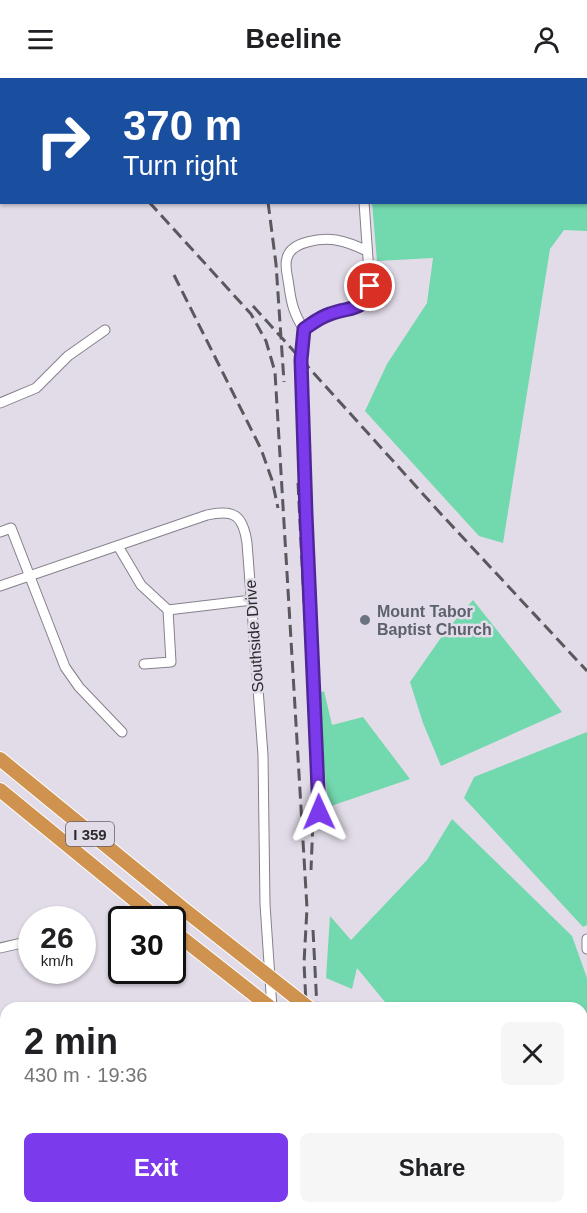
<!DOCTYPE html>
<html lang="en">
<head>
<meta charset="utf-8">
<style>
  :root { --surface:#fff; --page:#f6f6f6; --text:#202124; --muted:#757577; --accent:#7c3aed }
  body { margin:0; font-family:Helvetica,sans-serif; background:var(--page); color:var(--text); height:100vh; display:flex; flex-direction:column; font-size:22px; white-space:nowrap }
  * { box-sizing:border-box; margin:0 }
  p { font-size:20px; color:var(--muted) }
  .icon { flex:none; width:33px; height:33px; fill:none; stroke:currentColor; stroke-width:2; stroke-linecap:round; stroke-linejoin:round }
  .map { position:relative; flex:1; overflow:hidden }
  .details { position:absolute; left:0px; top:924px; width:588px; height:212px; display:flex; flex-direction:column; background:var(--surface); border-radius:18px 18px 0 0; box-shadow:0 2px 4px #0004 }
  .details>* { flex:none }
  .banner { position:absolute; left:0px; top:0px; width:588px; height:126px; box-shadow:0 2px 4px #0004; background:#1a4fa0; color:#fff; overflow:hidden }
  .speed { position:absolute; left:18px; top:828px; display:flex; gap:12px; font-size:30px; font-weight:700; text-align:center }
  .speed>* { display:grid; place-content:center; width:78px; height:78px; border-radius:50%; background:var(--surface); box-shadow:0 2px 4px #0004; line-height:1 }
  .speed small { font-size:15px; font-weight:400 }
  .speed .limit { border:3px solid #111; border-radius:9px; background:#fff; color:#111 }
  .pin { position:absolute; display:grid; place-items:center; width:51px; height:51px; color:#fff; margin:-26px; border:3px solid #fff; border-radius:50%; box-shadow:0 2px 6px #0007 }
  .me { position:absolute; width:66px; margin:-33px; rotate:359deg; stroke-linejoin:round; filter:drop-shadow(0 0 4px #0008) }
  .turn { display:flex; align-items:center; gap:21px; height:126px; padding:0 24px; font-size:27px }
  .turn .icon { width:78px; height:78px; stroke-width:2.5 }
  .turn b { display:block; font-size:42px; line-height:51px }
  .round { display:grid; place-items:center; flex:none; width:63px; height:63px; border-radius:9px; background:var(--page) }
  .headline { display:flex; align-items:center; justify-content:space-between; height:102px; padding:0 24px }
  h1 { font-size:36px; font-weight:800; line-height:45px }
  .button { display:flex; gap:12px; margin-top:auto; padding:12px 24px }
  .button a { flex:1; height:69px; border-radius:9px; background:var(--accent); color:#fff; font-size:24px; font-weight:800; line-height:69px; text-align:center }
  .button a+a { background:var(--page); color:var(--text) }
  header { display:flex; justify-content:space-between; align-items:center; height:78px; padding:0 24px; background:var(--surface); font-size:27px; font-weight:800 }
  .map>svg:first-child { display:block }
  .green { fill:#72d8ae }
  .lines { fill:none; stroke-linecap:round; stroke-linejoin:round }
  .minor-tunnel { stroke:#beb9c3; stroke-width:9; stroke-dasharray:9 4.5; stroke-linecap:butt }
  .minor-casing { stroke:#85808b; stroke-width:11 }
  .major-casing { stroke:#fff; stroke-width:14 }
  .highway-casing { stroke:#fff; stroke-width:16 }
  .minor { stroke:#fff; stroke-width:9 }
  .major { stroke:#e2be95; stroke-width:12 }
  .highway { stroke:#cf934f; stroke-width:14 }
  .rail { stroke:#5a575d; stroke-width:3; stroke-dasharray:12 6; stroke-linecap:butt }
  .highway-bridge-casing { stroke:#fff; stroke-width:16; stroke-linecap:butt }
  .highway-bridge { stroke:#cf934f; stroke-width:14 }
  .route-casing { stroke:#51269a; stroke-width:15 }
  .route { stroke:#7c3aed; stroke-width:10 }
  .worship-dot { fill:#6b7280; stroke:#e2dce8; stroke-width:2 }
  .labels { text-anchor:middle; dominant-baseline:central; stroke-width:5; stroke-linejoin:round; paint-order:stroke }
  .shield { fill:#e2dce8; stroke:#636066; stroke-width:1.5 }
  .shield-label { font-size:15px; font-weight:bold; fill:#2d2b2f }
  .worship-label { font-size:16px; font-weight:bold; fill:#5b616d; stroke:#e2dce8; text-anchor:start }
  .street-label { font-size:16px; fill:#2d2b2f; stroke:#e2dce8 }
</style>
</head>
<body>
<header><svg class="icon" aria-label="menu" viewBox="0 0 24 24"><path d="M4 6h16M4 12h16M4 18h16"/></svg>Beeline<svg class="icon" aria-label="person" viewBox="0 0 24 24"><circle cx="12" cy="8" r="4"/><path d="M4 21q1-7 8-7t8 7"/></svg></header>
<div class="map">
<svg width="587" height="1135" viewBox="0 0 587 1135">
  <rect width="100%" height="100%" fill="#e2dce8"/>
  <!-- green -->
  <path class="green" d="M449,0H587V153L564,152L550,171L503,465L479,458L365,333L387,286L427,225L433,180L377,183L372,125L586,124V2Z
    M473,522L562,634L441,688L423,645L410,604L445,554Z
    M324,613L332,647L363,639L410,701L328,729L318,616Z
    M587,654V847L583,849L464,720L474,699Z
    M452,741L572,858L587,900V1045L582,1044V930H390L357,890L352,911L326,900L330,838L351,862L427,782Z"/>
  <g class="lines">
    <!-- minor-tunnel -->
    <path class="minor-tunnel" d="M105,1130L112,1135"/>
    <!-- minor casing -->
    <g class="minor-casing">
      <path id="minor" d="M276,0V2
        M304,251C294,237 291,224 289,208C288,199 284,188 287,180C291,163 322,160 336,162C347,164 357,168 367,173
        M0,325L36,310L68,278L105,252
        M0,454L11,450L65,589L79,609L122,654
        M118,468L141,507L168,532L252,522
        M0,508L207,437C234,431 243,437 247,465L263,677L265,826L272,930
        M144,586L171,584L168,532
        M319,734L306,436L301,282L304,251C313,245 320,239 330,236C350,228 365,234 370,209L364,124
        M587,861V871
        M0,870L26,864L32,866
        M55,1131L62,1135
        M121,1135L125,1130
        M243,1135L253,1130"/>
    </g>
    <!-- major casing -->
    <g class="major-casing">
      <path id="major" d="M0,1001L6,1006
        M152,1130L159,1135"/>
    </g>
    <!-- highway casing -->
    <g class="highway-casing">
      <path id="highway" d="M0,681L181,829
        M0,712L159,842
        M172,852L271,930
        M522,1130L529,1135
        M560,1130L567,1135"/>
    </g>
    <!-- minor -->
    <use href="#minor" class="minor"/>
    <!-- major -->
    <use href="#major" class="major"/>
    <!-- highway -->
    <use href="#highway" class="highway"/>
    <!-- rail -->
    <path class="rail" d="M41,0L43,2
      M241,0L242,2
      M149,124L251,236L266,263L275,294L307,830L304,885L306,925
      M268,124L276,186L284,304
      M174,197L261,371L272,402L278,430
      M253,228L441,436L587,593
      M298,405L314,718L311,792
      M313,852L317,930
      M328,1130V1135
      M312,1135V1130"/>
    <!-- highway-bridge casing -->
    <g class="highway-bridge-casing">
      <path id="highway-bridge" d="M181,829L309,930"/>
    </g>
    <!-- highway-bridge -->
    <use href="#highway-bridge" class="highway-bridge"/>
  </g>
  <g class="lines">
    <!-- route casing -->
    <g class="route-casing">
      <path id="route" d="M319,734L306,436L301,282L304,251C313,245 320,239 330,236C350,228 365,235 370,208"/>
    </g>
    <!-- route -->
    <use href="#route" class="route"/>
  </g>
  <!-- markers -->
  <circle class="worship-dot" cx="365" cy="542" r="6"/>
  <g class="labels">
    <!-- shield labels -->
    <rect class="shield" x="66" y="744" width="48" height="24" rx="4.5"/>
    <g class="shield-label">
      <text x="90" y="756">I 359</text>
    </g>
    <!-- worship labels -->
    <g class="worship-label">
      <text x="377" y="533">Mount Tabor<tspan x="377" dy="18">Baptist Church</tspan></text>
    </g>
    <!-- street labels -->
    <g class="street-label">
      <text transform="translate(254 558) rotate(-94)">Southside Drive</text>
    </g>
  </g>
</svg>
<div class="speed"><div>26<small>km/h</small></div><div class="limit">30</div></div>
<div class="pin" style="left:370px;top:208px;background:#d93025"><svg class="icon" aria-label="arrive" viewBox="0 0 24 24"><path d="M6 21V4h12l-3 4 3 4H6"/></svg></div>
<svg class="me" style="left:319px;top:734px" viewBox="-20 -20 40 40"><path d="M0-17L14 15 0 8-14 15z" fill="#7c3aed" stroke="#fff" stroke-width="4"/></svg>
<div class="banner">
<div class="turn"><svg class="icon" aria-label="right" viewBox="0 0 24 24"><path d="M7 20v-9h11M14 6l5 5-5 5"/></svg><div><b>370 m</b>Turn right</div></div>
</div>
<section class="details">
<div class="headline"><div><h1>2 min</h1><p>430 m · 19:36</p></div><a class="round"><svg class="icon" aria-label="close" viewBox="0 0 24 24"><path d="M6 6l12 12M18 6L6 18"/></svg></a></div>
<div class="button"><a>Exit</a><a>Share</a></div>
</section>
</div>
</body>
</html>
